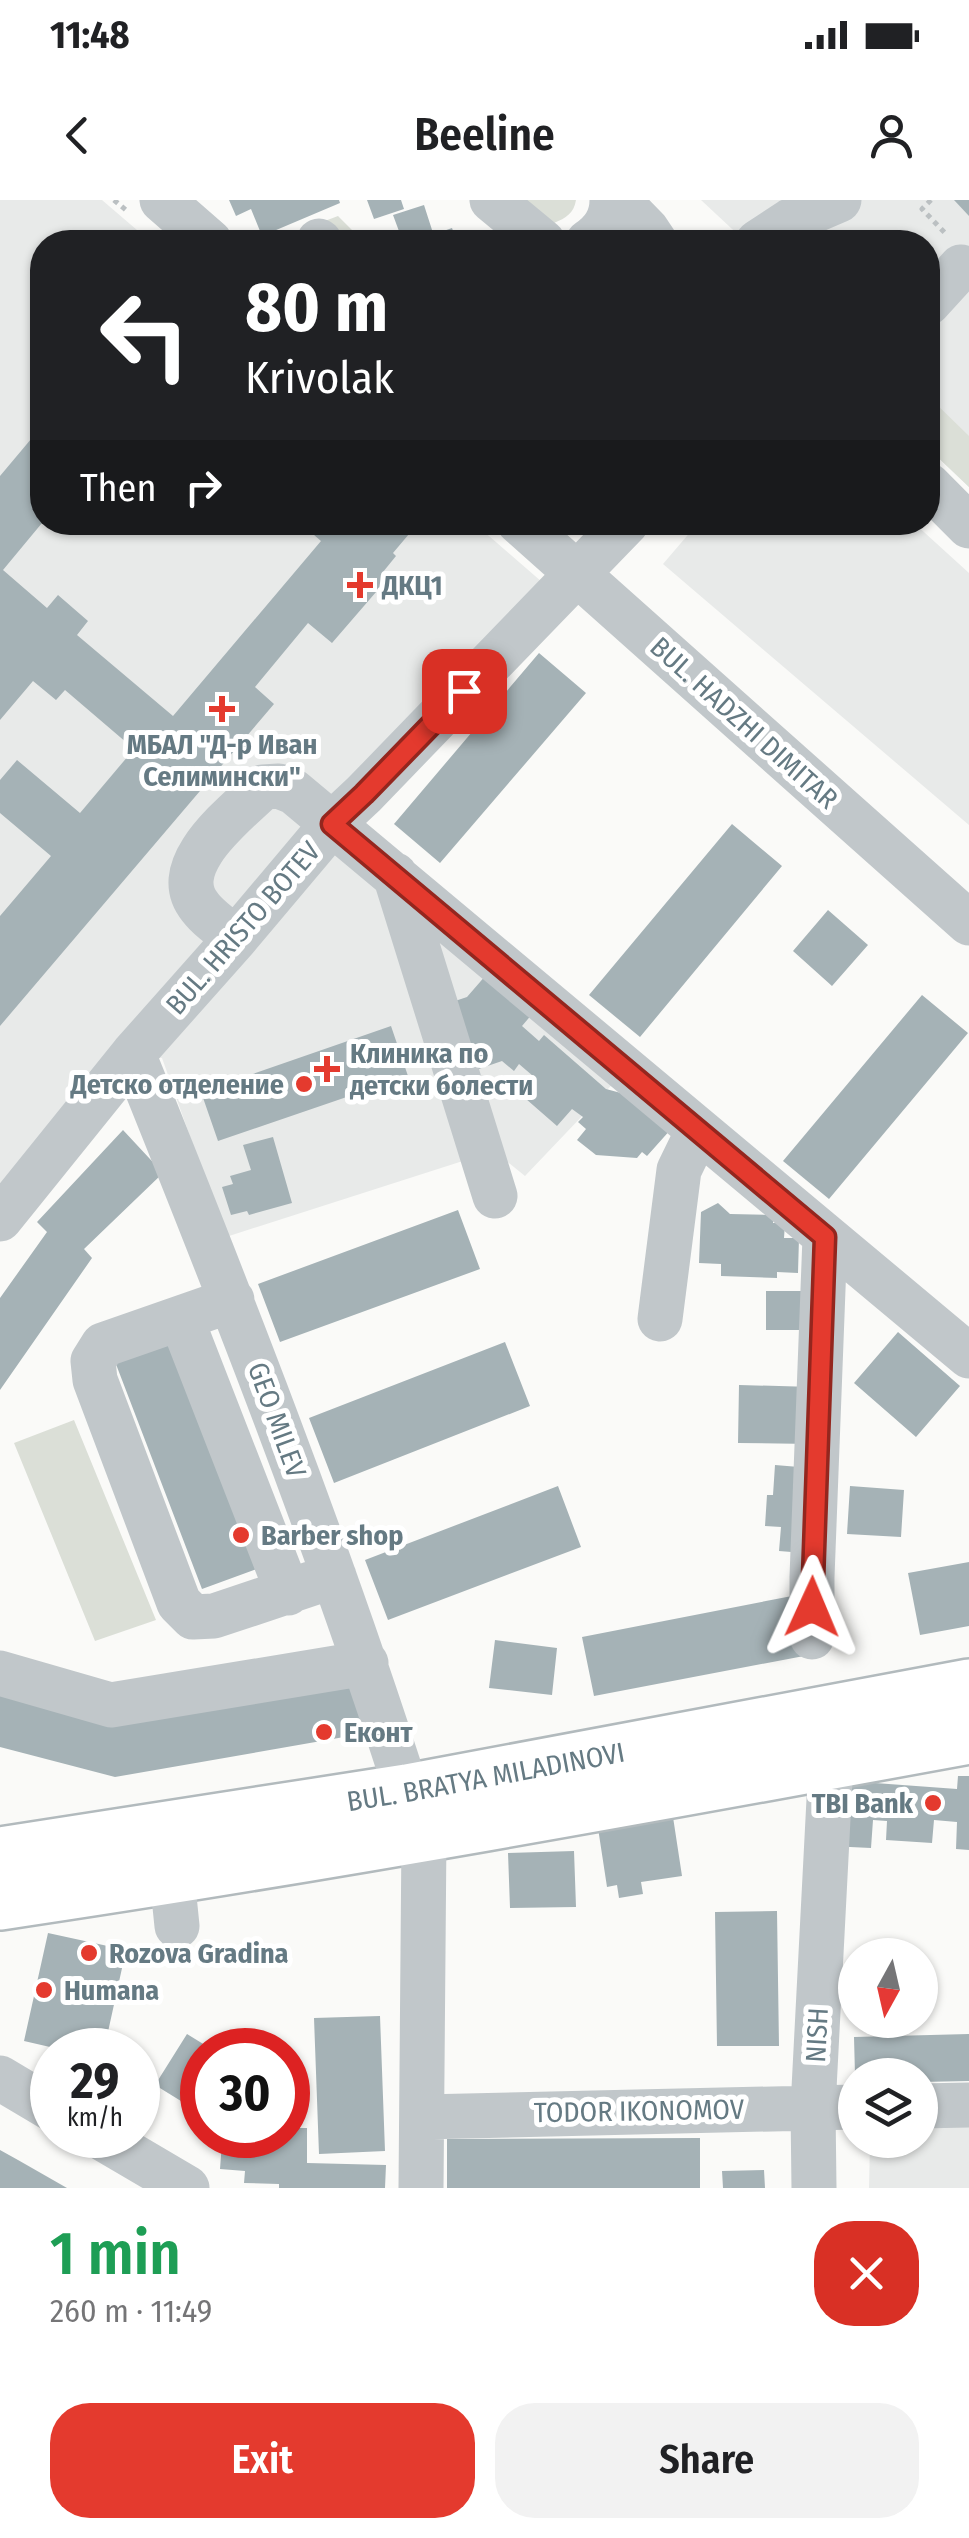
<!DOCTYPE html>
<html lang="en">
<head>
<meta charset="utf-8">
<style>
  :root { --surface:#fff; --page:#f2f2f2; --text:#202124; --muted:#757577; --accent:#e43a2e }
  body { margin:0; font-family:"Fira Sans Condensed",sans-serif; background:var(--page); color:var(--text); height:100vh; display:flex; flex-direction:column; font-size:38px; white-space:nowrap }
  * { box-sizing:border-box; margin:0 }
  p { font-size:32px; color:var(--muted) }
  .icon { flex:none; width:55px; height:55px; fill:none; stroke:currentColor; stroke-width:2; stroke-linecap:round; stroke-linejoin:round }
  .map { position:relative; height:1988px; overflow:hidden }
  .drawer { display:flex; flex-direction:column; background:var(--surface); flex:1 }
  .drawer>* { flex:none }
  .top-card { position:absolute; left:30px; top:30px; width:910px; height:305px; border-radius:40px; box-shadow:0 2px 8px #0004; background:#202124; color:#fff; overflow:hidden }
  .needle { width:65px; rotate:188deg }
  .tools { position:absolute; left:838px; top:1738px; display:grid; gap:20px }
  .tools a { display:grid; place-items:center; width:100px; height:100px; border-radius:50%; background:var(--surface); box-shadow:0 2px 8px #0004; font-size:50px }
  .speed { position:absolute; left:30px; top:1828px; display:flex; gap:20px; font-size:50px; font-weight:700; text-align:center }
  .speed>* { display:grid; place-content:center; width:130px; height:130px; border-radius:50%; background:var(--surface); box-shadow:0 2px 8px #0004; line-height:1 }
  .speed small { font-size:25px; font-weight:400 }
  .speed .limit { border:15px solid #d22; background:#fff; color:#111 }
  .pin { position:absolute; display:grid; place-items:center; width:85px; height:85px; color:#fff; margin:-42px; border-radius:20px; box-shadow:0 5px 15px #0006 }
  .me { position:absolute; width:110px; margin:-55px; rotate:1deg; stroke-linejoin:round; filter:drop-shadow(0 0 8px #0008) }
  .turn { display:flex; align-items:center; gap:35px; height:210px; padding:0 50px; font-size:45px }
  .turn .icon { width:130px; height:130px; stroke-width:2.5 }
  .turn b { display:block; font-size:70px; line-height:85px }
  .then { display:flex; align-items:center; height:95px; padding:0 50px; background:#0003; gap:20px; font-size:38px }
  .round { display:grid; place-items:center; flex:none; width:105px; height:105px; border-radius:40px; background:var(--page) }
  .head { display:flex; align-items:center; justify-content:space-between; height:170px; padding:0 50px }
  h1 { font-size:60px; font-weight:600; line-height:75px; color:#1e9e55 }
  .action { display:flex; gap:20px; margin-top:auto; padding:20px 50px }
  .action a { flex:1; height:115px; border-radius:40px; background:var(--accent); color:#fff; font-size:40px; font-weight:600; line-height:115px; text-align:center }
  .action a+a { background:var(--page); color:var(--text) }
  .status { display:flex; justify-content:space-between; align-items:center; height:70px; padding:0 50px; background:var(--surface); direction:ltr }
  .status svg { height:28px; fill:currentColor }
  header { display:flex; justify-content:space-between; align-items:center; height:130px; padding:0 50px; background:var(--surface); font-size:45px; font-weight:600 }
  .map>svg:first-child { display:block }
  .built { fill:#e8eae9 }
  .green { fill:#dbdfd7 }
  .building { fill:#a5b2b6 }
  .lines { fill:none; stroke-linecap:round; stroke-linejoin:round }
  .major-casing { stroke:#b2babd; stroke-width:60 }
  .path { stroke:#bbc0c2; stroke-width:5; stroke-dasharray:5 5; stroke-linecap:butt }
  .minor { stroke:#c1c7ca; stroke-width:45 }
  .major { stroke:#fff; stroke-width:55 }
  .route-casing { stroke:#94261e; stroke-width:25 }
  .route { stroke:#e43a2e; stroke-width:18 }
  .poi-dot { fill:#e43a2e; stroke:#fff; stroke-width:4 }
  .labels { text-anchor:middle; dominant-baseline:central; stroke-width:10; stroke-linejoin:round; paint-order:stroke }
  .poi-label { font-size:28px; font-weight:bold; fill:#657a83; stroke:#fff; text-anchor:start }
  .street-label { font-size:28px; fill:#657a83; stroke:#fff }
</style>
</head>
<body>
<div class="status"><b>11:48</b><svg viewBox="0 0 49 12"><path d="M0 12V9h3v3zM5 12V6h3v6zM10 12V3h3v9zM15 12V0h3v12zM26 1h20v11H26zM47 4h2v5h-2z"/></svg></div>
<header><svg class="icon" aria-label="back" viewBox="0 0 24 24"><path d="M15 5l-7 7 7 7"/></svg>Beeline<svg class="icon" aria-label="person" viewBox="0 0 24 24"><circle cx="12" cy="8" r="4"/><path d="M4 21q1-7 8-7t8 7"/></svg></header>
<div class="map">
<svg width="969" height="1988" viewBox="0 0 969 1988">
  <rect width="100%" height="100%" fill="#fafaf8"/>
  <!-- built -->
  <path class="built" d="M0,0H102L151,42H42V322L474,323L557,395L333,624L626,870L525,976L494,951L226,1037L162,858L133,854L0,1019Z
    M701,0H969V287L928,248V42H746Z
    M698,323H914L969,373V625L663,364Z
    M920,1925H969V1988H869L870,1940H920Z"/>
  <!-- green -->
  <path class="green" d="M515,0H576C574,13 566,18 554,23Z
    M338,16L352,30L341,42L272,41Z
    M928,196L969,236V287L928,248Z
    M74,1220L156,1420L95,1441L14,1243Z"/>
  <!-- building -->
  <path class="building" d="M229,0H339L340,3L262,36L251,9L236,16Z
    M367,0H401L404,9L374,19Z
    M954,0H969V16Z
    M424,5L433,33L403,42L393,15Z
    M452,28L457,42H423L421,39Z
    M42,226V323L3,370L47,408L58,395L88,421L77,435L173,516L321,341L299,322H396L409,334L393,353L396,356L383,372L389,377L332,443L308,423L255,487L274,504L0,826V716L51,656L0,613V580L17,560L80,613L134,549L65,490L56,500L33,481L0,520V276Z
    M539,453L586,493L440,663L394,624Z
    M732,624L782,666L640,837L589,795Z
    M828,710L868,745L832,786L793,751Z
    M493,767L539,806L522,826L539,841L544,835L606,889L632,896L672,928L647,956L642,952L637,958L596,955L577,940L586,929L578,922L583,917L572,909L557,926L518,892L533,876L519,864L514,871L502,861L470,872L446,804L467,797Z
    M922,795L968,833L829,999L783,961Z
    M391,826L408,876L218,941L201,892Z
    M123,930L163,973L84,1049L92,1058L0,1190V1098L47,1032L37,1022Z
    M273,937L292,1003L249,1015L247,1011L231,1015L222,987L233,984L230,976L251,970L243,945Z
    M718,1003L730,1014L773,1015V1023H785L784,1038H799L798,1073L777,1072V1078L721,1076V1064L699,1063L701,1012Z
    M458,1010L480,1069L280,1142L258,1084Z
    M766,1091H810V1130H766Z
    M898,1132L960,1186L916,1237L854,1183Z
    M174,1137L262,1367L202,1389L114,1159Z
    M505,1142L530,1206L334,1283L309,1218Z
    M739,1185L813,1187L812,1244L738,1243Z
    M775,1265L811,1268L804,1353L779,1351L781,1327L765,1326L767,1295H773Z
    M558,1286L581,1347L388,1420L365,1360Z
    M850,1286L904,1290L901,1337L847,1334Z
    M969,1362V1426L920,1435L908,1373Z
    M792,1396L804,1456L594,1496L582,1437Z
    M495,1440L557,1448L552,1495L489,1488Z
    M353,1483L367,1533L115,1577L0,1547V1492Z
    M958,1576H969V1650L956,1649L957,1622L934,1620L932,1643L886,1640L887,1621L873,1620L871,1648L829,1646L834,1580L957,1589Z
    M673,1617L682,1676L641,1682L643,1694L619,1698L617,1685L607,1687L598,1628Z
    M574,1651L576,1707L510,1708L508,1653Z
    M777,1711L779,1846H717L715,1712Z
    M48,1733L126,1750L104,1850H63L24,1841Z
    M380,1816L385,1951L319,1954L314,1818Z
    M187,1834L213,1850H202V1914L155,1885Z
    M969,1834V1881L920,1882V1875H855L854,1837Z
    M288,1928H307V1963L386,1965L385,1988H279V1984L244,1983L245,1971L220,1969L222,1942L246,1944V1935H288Z
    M700,1938V1988H447V1939Z
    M0,1950L18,1960L67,1988H0Z
    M764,1970L765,1988H723L722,1971Z"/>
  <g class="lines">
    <!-- major casing -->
    <g class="major-casing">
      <g id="major">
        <path id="s1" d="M0,1655L407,1592L969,1487"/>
        <path d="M0,1702C324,1654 647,1595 969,1536"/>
      </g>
    </g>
    <!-- path -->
    <path class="path" d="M114,0L127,11
      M931,0L922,9L946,34"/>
    <!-- minor -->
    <path class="minor" d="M162,0L210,42
      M492,0L543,42
      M618,0L647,30L655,42
      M319,41L320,42
      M588,42C603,32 612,19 612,0
      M758,42L790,21L839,0
      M928,103L961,67
      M928,285L969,326
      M519,322L969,723
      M395,675L495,996
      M236,738C224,729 209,719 200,707C166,665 237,613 263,587L279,586L294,592L969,1156
      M133,854C231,1097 327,1342 407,1592
      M0,1019L133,854L236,738L332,624L364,594L627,322
      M232,1100L103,1145L93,1161L95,1180L179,1403L193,1417L214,1416L334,1376
      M181,1118L288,1393
      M660,1119L679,970L698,931
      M812,1437V1377L825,1037
      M0,1473L111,1505L366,1463
      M172,1677L177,1726
      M0,1878L52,1909
      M920,1906L969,1905
      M422,1917L855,1907
      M97,1935L187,1988
      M421,1988L424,1634
      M814,1988L813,1908L831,1561"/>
    <!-- major -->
    <use href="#major" class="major"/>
  </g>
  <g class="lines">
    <!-- route casing -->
    <g class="route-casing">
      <path id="route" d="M464,491L364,594L332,624L825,1037L812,1407"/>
    </g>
    <!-- route -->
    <use href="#route" class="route"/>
  </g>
  <!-- markers -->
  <g class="poi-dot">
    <path d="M355 370h10v10h10v10h-10v10h-10v-10h-10v-10h10z"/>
    <path d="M217 494h10v10h10v10h-10v10h-10v-10h-10v-10h10z"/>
    <path d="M322 854h10v10h10v10h-10v10h-10v-10h-10v-10h10z"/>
    <circle cx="304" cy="884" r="10"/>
    <circle cx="241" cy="1335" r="10"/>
    <circle cx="324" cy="1532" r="10"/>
    <circle cx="933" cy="1603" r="10"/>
    <circle cx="89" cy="1753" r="10"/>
    <circle cx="44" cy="1790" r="10"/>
  </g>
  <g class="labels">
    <!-- poi labels -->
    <g class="poi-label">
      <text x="382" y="385">ДКЦ1</text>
      <text x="222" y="544" text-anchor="middle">МБАЛ "Д-р Иван<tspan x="222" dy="32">Селимински"</tspan></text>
      <text x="350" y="853">Клиника по<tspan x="350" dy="32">детски болести</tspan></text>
      <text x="284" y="884" text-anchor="end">Детско отделение</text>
      <text x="261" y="1335">Barber shop</text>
      <text x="344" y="1532">Еконт</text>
      <text x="913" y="1603" text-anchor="end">TBI Bank</text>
      <text x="109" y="1753">Rozova Gradina</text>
      <text x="64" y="1790">Humana</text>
    </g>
    <!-- street labels -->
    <g class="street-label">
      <text transform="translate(744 523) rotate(42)">BUL. HADZHI DIMITAR</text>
      <text transform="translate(243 728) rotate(-49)">BUL. HRISTO BOTEV</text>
      <text transform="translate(277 1220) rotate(70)">GEO MILEV</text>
      <text stroke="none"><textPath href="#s1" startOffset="492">BUL. BRATYA MILADINOVI</textPath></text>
      <text transform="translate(817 1835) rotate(-87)">NISH</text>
      <text transform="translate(639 1911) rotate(-1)">TODOR IKONOMOV</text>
    </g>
  </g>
</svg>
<div class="tools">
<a><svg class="needle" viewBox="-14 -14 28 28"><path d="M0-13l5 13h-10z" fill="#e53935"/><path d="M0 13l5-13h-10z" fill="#757577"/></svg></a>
<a><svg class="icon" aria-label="layers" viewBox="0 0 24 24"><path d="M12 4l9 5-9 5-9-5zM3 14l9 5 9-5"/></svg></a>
</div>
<div class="speed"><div>29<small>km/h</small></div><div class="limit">30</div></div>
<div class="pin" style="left:464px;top:491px;background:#d93025"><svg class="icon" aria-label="arrive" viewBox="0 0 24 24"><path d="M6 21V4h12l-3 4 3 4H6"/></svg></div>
<svg class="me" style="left:812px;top:1407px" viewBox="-20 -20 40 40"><path d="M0-17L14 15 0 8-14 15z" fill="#e43a2e" stroke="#fff" stroke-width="4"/></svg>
<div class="top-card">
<div class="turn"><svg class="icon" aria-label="left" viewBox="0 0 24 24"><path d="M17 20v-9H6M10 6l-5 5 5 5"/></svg><div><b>80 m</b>Krivolak</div></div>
<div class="then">Then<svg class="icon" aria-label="right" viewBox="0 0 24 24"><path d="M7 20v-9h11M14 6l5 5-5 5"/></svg></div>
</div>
</div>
<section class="drawer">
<div class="head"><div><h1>1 min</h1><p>260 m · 11:49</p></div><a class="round" style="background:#d93025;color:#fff"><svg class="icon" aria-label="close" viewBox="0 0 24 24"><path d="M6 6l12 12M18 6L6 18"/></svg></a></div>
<div class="action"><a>Exit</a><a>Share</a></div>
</section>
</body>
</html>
